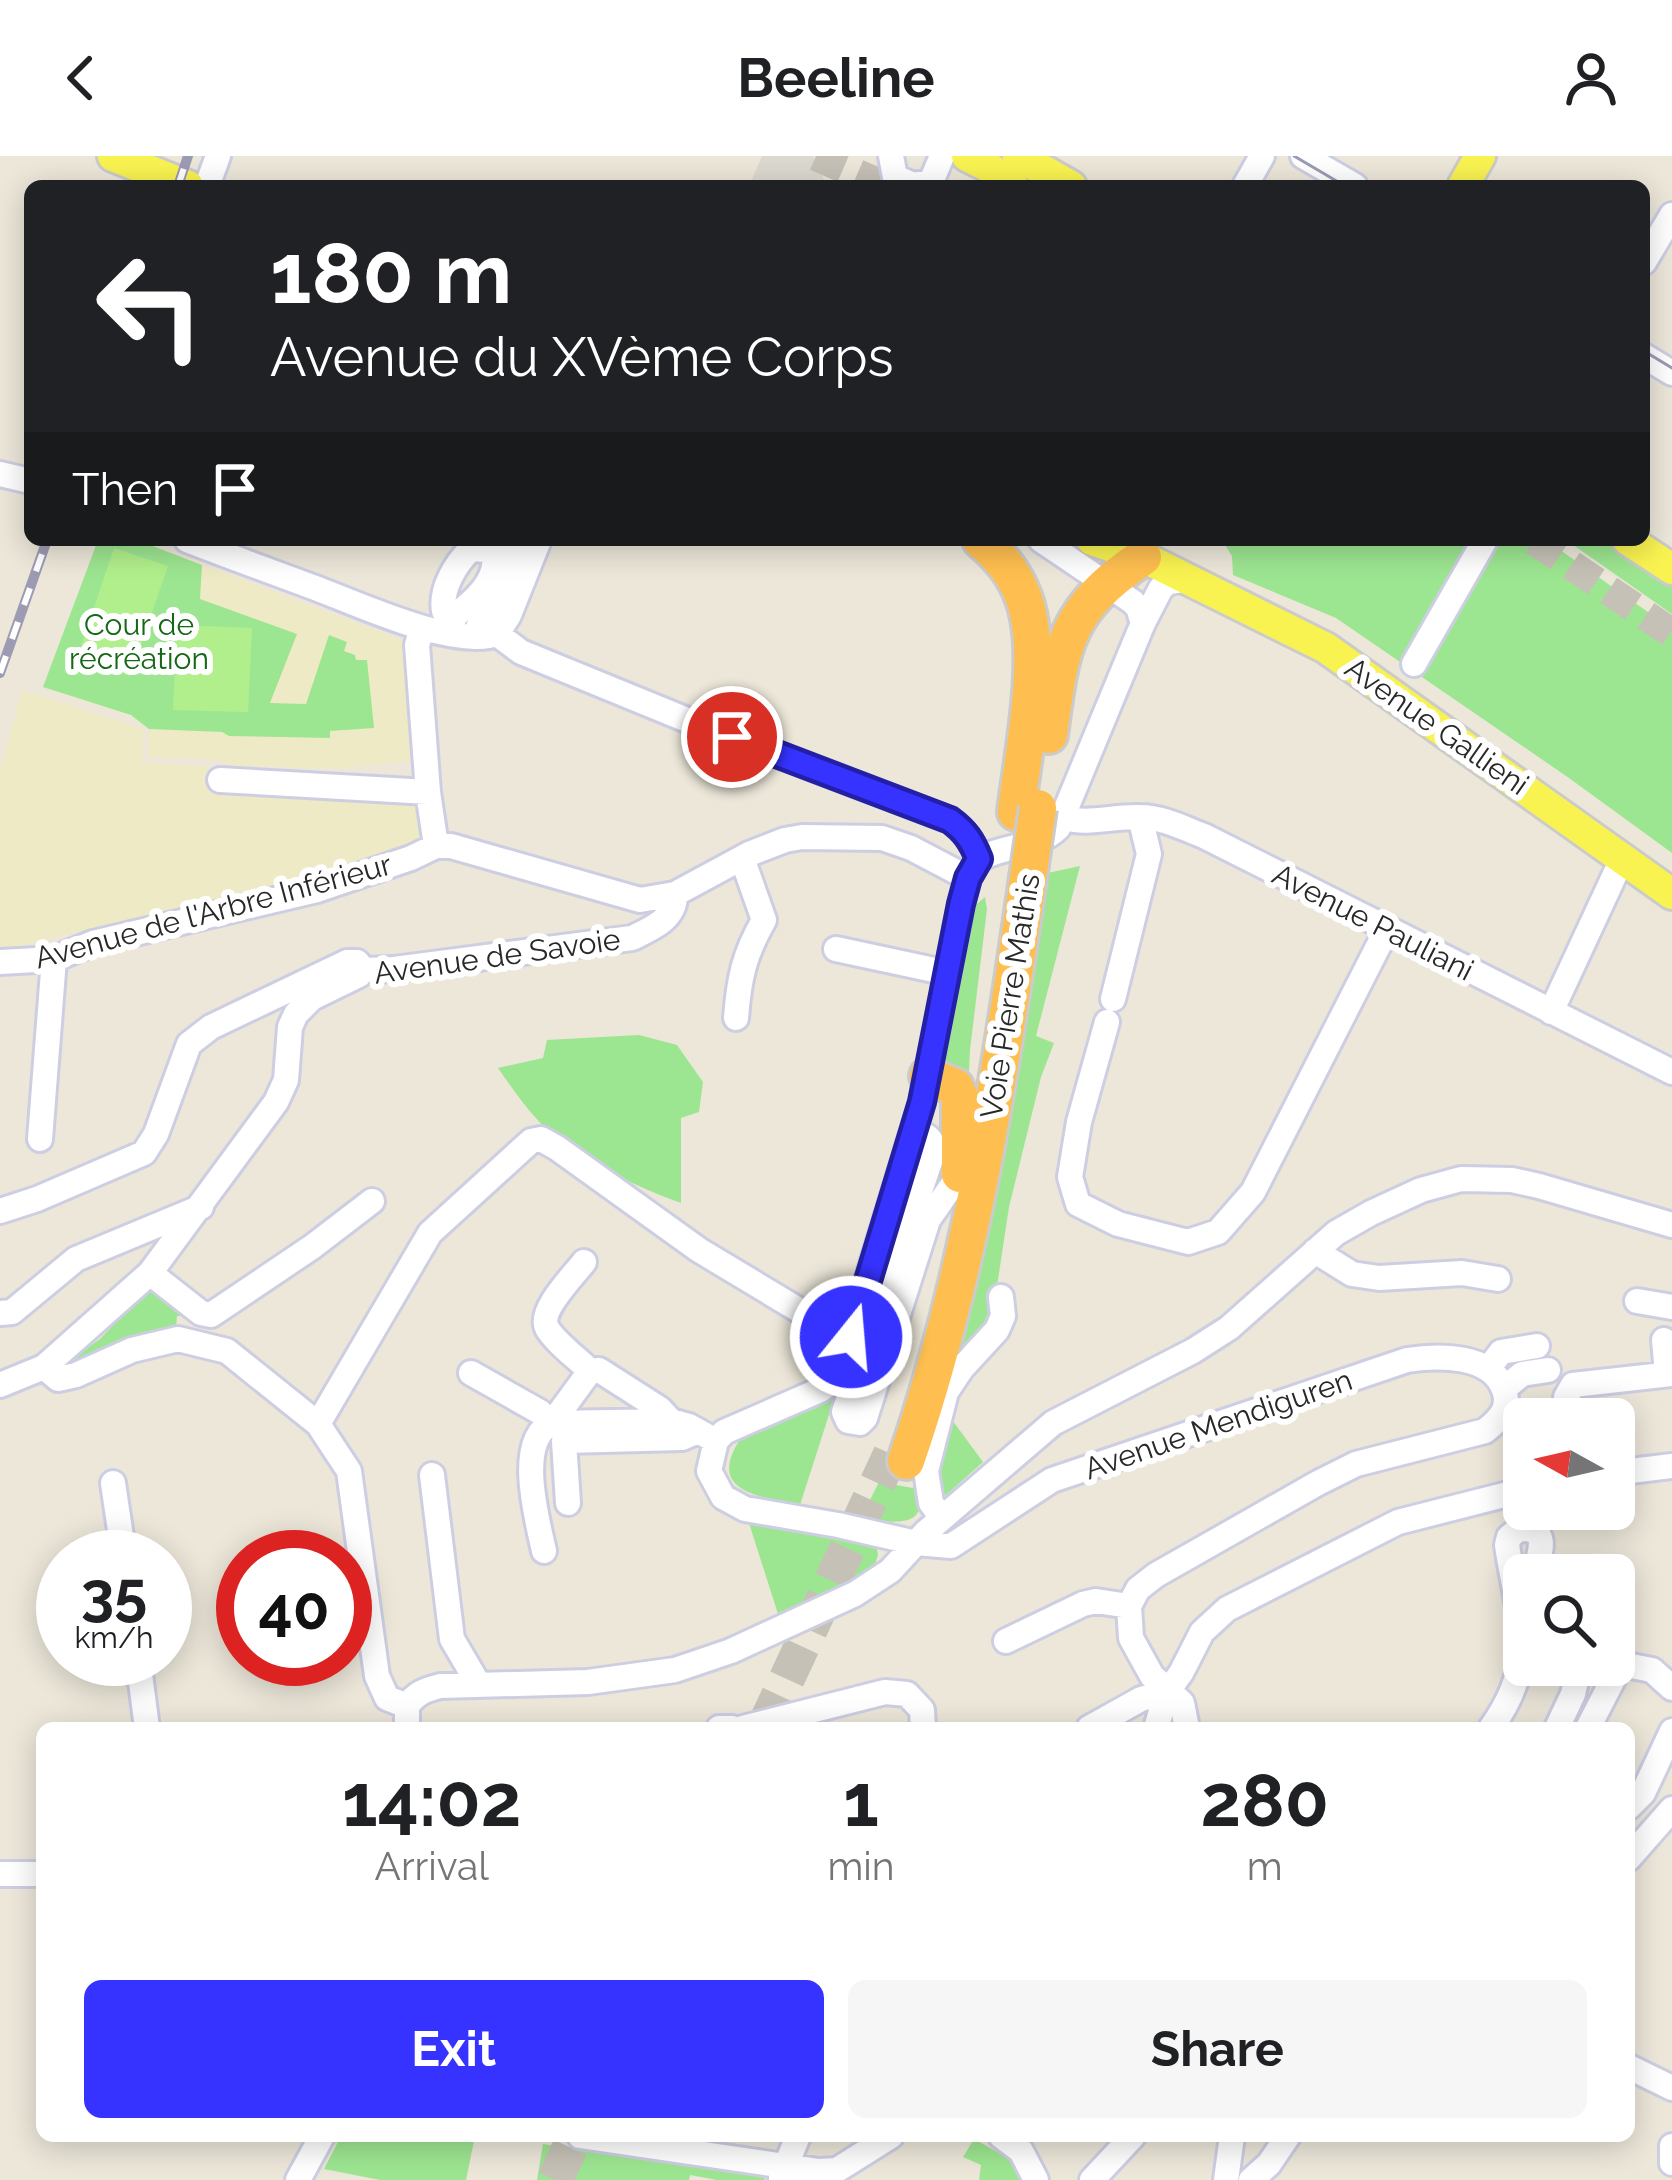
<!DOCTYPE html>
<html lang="en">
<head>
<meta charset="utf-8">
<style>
  :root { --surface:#fff; --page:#f6f6f6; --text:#202124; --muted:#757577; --accent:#3632ff }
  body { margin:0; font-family:Raleway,sans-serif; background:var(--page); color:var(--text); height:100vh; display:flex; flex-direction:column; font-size:45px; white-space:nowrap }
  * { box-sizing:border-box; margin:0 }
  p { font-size:39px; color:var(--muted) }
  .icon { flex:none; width:66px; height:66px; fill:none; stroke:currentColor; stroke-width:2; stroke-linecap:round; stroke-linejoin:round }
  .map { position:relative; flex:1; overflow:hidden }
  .drawer { position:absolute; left:36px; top:1566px; width:1599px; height:420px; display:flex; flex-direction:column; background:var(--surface); border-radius:18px; box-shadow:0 6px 30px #0003 }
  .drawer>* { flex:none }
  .guide { position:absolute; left:24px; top:24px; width:1626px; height:366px; border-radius:18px; box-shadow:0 6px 30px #0003; background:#202124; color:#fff; overflow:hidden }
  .needle { width:78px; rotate:278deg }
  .controls { position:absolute; left:1503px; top:1242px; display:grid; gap:24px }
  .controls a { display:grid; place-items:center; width:132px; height:132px; border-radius:18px; background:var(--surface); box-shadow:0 6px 30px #0003; font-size:60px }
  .speed { position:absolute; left:36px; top:1374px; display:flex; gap:24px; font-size:60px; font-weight:700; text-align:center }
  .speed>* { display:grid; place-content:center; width:156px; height:156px; border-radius:50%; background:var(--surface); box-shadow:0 6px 30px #0003; line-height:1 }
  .speed small { font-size:30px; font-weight:400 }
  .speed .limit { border:18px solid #d22; background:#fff; color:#111 }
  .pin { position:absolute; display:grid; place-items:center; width:102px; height:102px; color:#fff; margin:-51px; border:6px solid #fff; border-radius:50%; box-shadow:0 3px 12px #0007 }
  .me { position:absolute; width:132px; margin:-66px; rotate:17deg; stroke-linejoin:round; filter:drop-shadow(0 0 9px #0008) }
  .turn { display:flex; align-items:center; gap:42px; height:252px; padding:0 48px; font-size:54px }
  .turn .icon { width:156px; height:156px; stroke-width:2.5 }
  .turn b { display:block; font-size:84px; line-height:102px }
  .then { display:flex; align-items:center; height:114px; padding:0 48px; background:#0003; gap:24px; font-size:45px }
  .eta { display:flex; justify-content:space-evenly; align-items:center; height:204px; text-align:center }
  .eta b { font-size:72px; font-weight:700; line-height:84px }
  .button { display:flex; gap:24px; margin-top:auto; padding:24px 48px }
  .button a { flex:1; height:138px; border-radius:18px; background:var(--accent); color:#fff; font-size:48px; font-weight:700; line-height:138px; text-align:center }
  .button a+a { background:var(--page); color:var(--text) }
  header { display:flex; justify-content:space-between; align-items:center; height:156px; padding:0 48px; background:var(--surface); font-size:54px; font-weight:700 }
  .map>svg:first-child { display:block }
  .education { fill:#efeac6 }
  .green { fill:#9de691 }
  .pitch { fill:#b1ef8c }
  .plaza { fill:#dcd9d0 }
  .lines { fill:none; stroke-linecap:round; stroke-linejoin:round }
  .major-tunnel { stroke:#c5c1b6; stroke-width:30; stroke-dasharray:30 15; stroke-linecap:butt }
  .highway-tunnel { stroke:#c5c1b6; stroke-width:36; stroke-dasharray:36 18; stroke-linecap:butt }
  .minor-casing { stroke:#cecee3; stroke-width:30 }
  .major-casing { stroke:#cbcbcb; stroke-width:36 }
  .highway-casing { stroke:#cbcbcb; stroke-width:42 }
  .minor { stroke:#fff; stroke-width:24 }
  .major { stroke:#f9f351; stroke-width:30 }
  .highway { stroke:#ffbf50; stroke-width:36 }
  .tram { stroke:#9d9bb4; stroke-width:3 }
  .rail-casing { stroke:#9d9bb4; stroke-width:10 }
  .rail { stroke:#fff; stroke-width:6; stroke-dasharray:18; stroke-linecap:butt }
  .highway-bridge-casing { stroke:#cbcbcb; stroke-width:42; stroke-linecap:butt }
  .highway-bridge { stroke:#ffbf50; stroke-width:36 }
  .route-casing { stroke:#2320a6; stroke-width:30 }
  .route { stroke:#3632ff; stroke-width:21 }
  .labels { text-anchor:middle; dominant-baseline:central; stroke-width:12; stroke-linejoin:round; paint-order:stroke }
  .park-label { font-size:30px; fill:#156815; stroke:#fff }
  .street-label { font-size:30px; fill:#282828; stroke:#fff }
</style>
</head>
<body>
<header><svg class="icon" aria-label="back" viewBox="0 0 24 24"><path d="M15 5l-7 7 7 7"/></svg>Beeline<svg class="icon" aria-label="person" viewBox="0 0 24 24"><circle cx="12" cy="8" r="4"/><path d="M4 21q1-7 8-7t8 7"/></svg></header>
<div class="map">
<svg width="1672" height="2024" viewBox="0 0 1672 2024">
  <rect width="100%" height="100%" fill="#ece7d9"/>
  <!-- education -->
  <path class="education" d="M98,384H137L404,485L410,605L332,613L228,609L221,604L148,601L149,573L131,560L43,531Z
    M22,534L144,573L142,606L220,612V634L421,645L425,683L391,702L281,730L16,790H0V615Z"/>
  <!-- green -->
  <path class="green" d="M98,384H137L202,409L200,443L297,478L270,547L306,548L329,479L347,486L344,495L355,499L356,504H367L374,572L330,575V582L229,580L222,576L149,573L131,559L43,531Z
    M1222,384H1546L1672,473V697L1569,622L1336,462L1233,419L1232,400Z
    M1566,384H1607L1672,431V458Z
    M1080,710L1036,880L1054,887L1041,921L1009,1051L996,1137L997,1162L951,1205L1043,718Z
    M985,741L987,753L970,894L968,935L947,918L944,896L971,753Z
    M639,879L677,889L703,926L699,956L681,962V1047C636,1031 591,1009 553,979C531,960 514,935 498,912L543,902L547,884Z
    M152,1129L195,1159L177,1160L176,1173L116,1188L68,1210L63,1209L100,1183Z
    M834,1243L800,1349C763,1341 706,1337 739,1285Z
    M947,1257L983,1306L946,1339L938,1338L932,1310Z
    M925,1303C921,1367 926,1369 860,1364L879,1326L913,1332Z
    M748,1364L871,1387L877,1393L878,1399L874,1411L838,1431L778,1458Z
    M341,1980H475L466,2024H380L324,2013Z
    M974,1983L1019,2008L1020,2024H979L981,2009L963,2001Z
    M543,1988L764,2021L765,2024H717L690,2019L689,2024H537Z"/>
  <!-- pitch -->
  <path class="pitch" d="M114,392L168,410L130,520L77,502Z
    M177,469L252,472L248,556L173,554Z"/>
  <!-- plaza -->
  <path class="plaza" d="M762,0H813L827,30H749Z"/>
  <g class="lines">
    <!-- major-tunnel -->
    <path class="major-tunnel" d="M816,0L885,30
      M1534,384L1672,477"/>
    <!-- highway-tunnel -->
    <path class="highway-tunnel" d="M764,1572L891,1298
      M555,2024L575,1980"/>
    <!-- minor casing -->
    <g class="minor-casing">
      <path id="minor" d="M891,0L895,21L913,29L931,26L942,0
        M1303,0L1355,30
        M207,30L218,0
        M1245,30L1262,0
        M1644,106L1672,59
        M1644,200L1672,217
        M0,318L30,325
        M187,384C231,401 275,417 318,433C360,449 455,493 497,478
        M1041,384L1133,446L1138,452L1143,467
        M422,472L417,489L428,636L436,690
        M453,478V461L444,455C440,433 456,407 471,393L486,394L494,399C498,425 473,446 453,461
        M497,478L521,496L692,566L950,664C965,675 972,685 979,703
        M497,478L509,459L539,384
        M474,481L516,384
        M1414,508L1485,384
        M220,624L428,636
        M1063,662C1089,669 1113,660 1140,661C1162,661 1183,672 1204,680L1672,916
        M979,703L968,722L961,748L922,946L840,1212L832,1226L820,1234L724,1276L716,1285L709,1315L723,1341L745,1353L838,1369L916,1387L951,1390L1052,1324L1407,1204C1438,1199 1492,1198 1504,1234C1511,1252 1499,1264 1485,1275L1356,1308L1318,1327L1156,1419L1138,1433L1129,1450L1131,1482L1152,1520L1182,1547L1187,1572
        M979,703C1004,689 1038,692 1058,672L1143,467L1161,432L1169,426L1190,423
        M836,793L948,817
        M0,806L54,803L93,787L317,734L411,702L436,690H451L640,744L675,738L749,698L785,684L802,681L882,682L911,692L968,722
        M1113,843L1149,698L1140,661
        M1551,856L1623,701
        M736,862C739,822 744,799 764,764L742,702
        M1107,866L1079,966L1070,1021L1078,1048L1118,1068L1188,1086L1218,1076L1253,1036L1387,773
        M914,975C926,979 932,981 934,994L844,1256L848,1265L860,1267L865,1262L928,1064L960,1018
        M40,983L54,803
        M0,1055L37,1043L144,997L156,978L189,888L211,871L347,806H357L364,814
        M1315,1095L1352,1118L1379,1122L1462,1117L1498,1123
        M584,1106C574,1119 538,1155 547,1172C554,1185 579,1204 590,1215
        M150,1117L201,1157L211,1159L312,1091L372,1045
        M1637,1145L1672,1151
        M0,1157L12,1156L76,1103L201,1051
        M1664,1184L1667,1218
        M44,1211L58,1223L76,1219L132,1194L178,1183L227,1195L318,1268L349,1315L377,1520L387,1542L407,1550
        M1488,1213L1501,1196L1537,1190
        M471,1217L540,1256L552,1267C515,1284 537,1363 544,1395
        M0,1229L44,1211L150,1117L276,946L286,924L290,871L296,858L312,842L359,819L364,814L394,813L632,782C651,773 676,763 675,738
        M1504,1233L1522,1218L1548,1214
        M1568,1263L1566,1241L1573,1229L1672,1218
        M671,1265L660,1253L599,1214L590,1215L552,1267L671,1265L689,1270L716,1285
        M318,1268L430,1077L531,985L541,983L557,992L699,1094L832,1174L851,1181
        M1614,1317L1672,1310
        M432,1319L452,1483L479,1529
        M113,1327L124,1401
        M568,1347L564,1285L682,1282L698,1275
        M942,1362L931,1347L926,1315L946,1236L962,1212L997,1174L1003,1160L1001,1141
        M1006,1485L1083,1448L1096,1445L1129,1450
        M138,1503L147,1572
        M407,1572V1550C416,1537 425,1534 440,1530L588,1526L675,1514L731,1495L855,1438L890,1415L926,1376L1053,1267L1193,1195L1229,1172L1336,1077L1371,1057L1421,1034L1461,1023L1512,1024L1539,1030L1672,1069
        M719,1572H732
        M743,1572L885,1536L907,1538L922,1554L923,1572
        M1089,1572L1141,1543L1167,1536
        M1156,1572L1167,1536L1181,1517L1202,1476L1227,1453L1398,1366L1524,1334
        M1491,1572C1540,1504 1518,1464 1507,1389L1509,1381L1519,1373C1553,1372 1538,1398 1535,1419
        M1557,1572L1573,1538L1580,1509
        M1588,1572L1621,1508L1652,1514L1672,1532
        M1629,1651L1643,1637L1672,1575
        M1629,1702L1672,1653
        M0,1718H42
        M1629,1911L1672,1932
        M580,1980L819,2015L837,2014L891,1980
        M1001,1980L1021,1995L1036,2024
        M1672,1990V2007
        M781,2022L798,1980
        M298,2024L322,1980
        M1092,2024L1133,1980
        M1226,2024L1232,1980
        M1251,2024L1269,2008L1288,1980"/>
    </g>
    <!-- major casing -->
    <g class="major-casing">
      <path id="major" d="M113,0L188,30
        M967,0L987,10L1013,30
        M1018,0L1071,30
        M1463,30L1480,0
        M1092,384L1143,401L1326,492L1672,738
        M1628,384L1672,413"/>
    </g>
    <!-- highway casing -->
    <g class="highway-casing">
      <path id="highway" d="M981,384C1001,401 1015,418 1024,443C1044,499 1023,597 1016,656
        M1049,579C1061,489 1064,454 1143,401
        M928,920L955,931L960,942V1018
        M906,1305C971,1116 1000,919 1028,722"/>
    </g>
    <!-- minor -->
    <use href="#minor" class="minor"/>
    <!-- major -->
    <use href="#major" class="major"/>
    <!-- highway -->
    <use href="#highway" class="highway"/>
    <!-- tram -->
    <path class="tram" d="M1294,0L1345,30
      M1644,195L1672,212"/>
    <!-- rail casing -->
    <g class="rail-casing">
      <path id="rail" d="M178,30L188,0
        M0,517L47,384"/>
    </g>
    <!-- rail -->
    <use href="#rail" class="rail"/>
    <!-- highway-bridge casing -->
    <g class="highway-bridge-casing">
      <path id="highway-bridge" d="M1028,722L1038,652"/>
    </g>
    <!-- highway-bridge -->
    <use href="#highway-bridge" class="highway-bridge"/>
  </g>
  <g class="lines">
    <!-- route casing -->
    <g class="route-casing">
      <path id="route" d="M732,581L950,664C965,675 972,685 979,703L968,722L961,748L922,946L851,1181"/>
    </g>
    <!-- route -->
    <use href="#route" class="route"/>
  </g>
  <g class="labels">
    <!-- park labels -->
    <g class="park-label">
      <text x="139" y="468">Cour de<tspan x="139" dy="34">récréation</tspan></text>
    </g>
    <!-- street labels -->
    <g class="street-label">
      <text transform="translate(1437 570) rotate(35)">Avenue Gallieni</text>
      <text transform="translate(213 755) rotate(-15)">Avenue de l'Arbre Inférieur</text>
      <text transform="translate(1373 766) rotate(27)">Avenue Pauliani</text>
      <text transform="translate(497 800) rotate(-8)">Avenue de Savoie</text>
      <text transform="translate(1010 840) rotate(-81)">Voie Pierre Mathis</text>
      <text transform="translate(1218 1268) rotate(-19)">Avenue Mendiguren</text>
    </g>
  </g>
</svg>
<div class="controls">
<a><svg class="needle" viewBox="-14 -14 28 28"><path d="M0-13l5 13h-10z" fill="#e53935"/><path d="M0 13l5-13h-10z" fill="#757577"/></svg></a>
<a><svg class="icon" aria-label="search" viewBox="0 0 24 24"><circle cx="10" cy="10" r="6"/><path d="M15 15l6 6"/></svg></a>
</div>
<div class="speed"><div>35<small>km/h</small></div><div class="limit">40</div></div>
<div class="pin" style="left:732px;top:581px;background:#d93025"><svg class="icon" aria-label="arrive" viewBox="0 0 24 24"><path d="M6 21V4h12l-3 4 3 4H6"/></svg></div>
<svg class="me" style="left:851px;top:1181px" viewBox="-20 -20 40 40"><circle r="17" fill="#3632ff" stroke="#fff" stroke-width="3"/><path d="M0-11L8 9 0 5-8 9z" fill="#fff"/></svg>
<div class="guide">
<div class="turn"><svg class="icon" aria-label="left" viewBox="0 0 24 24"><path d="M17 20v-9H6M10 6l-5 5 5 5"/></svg><div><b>180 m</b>Avenue du XVème Corps</div></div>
<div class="then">Then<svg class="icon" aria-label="arrive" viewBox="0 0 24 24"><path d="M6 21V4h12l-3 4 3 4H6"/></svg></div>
</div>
<section class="drawer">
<div class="eta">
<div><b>14:02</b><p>Arrival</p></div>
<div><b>1</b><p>min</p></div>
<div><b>280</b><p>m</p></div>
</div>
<div class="button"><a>Exit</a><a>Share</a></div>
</section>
</div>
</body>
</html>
